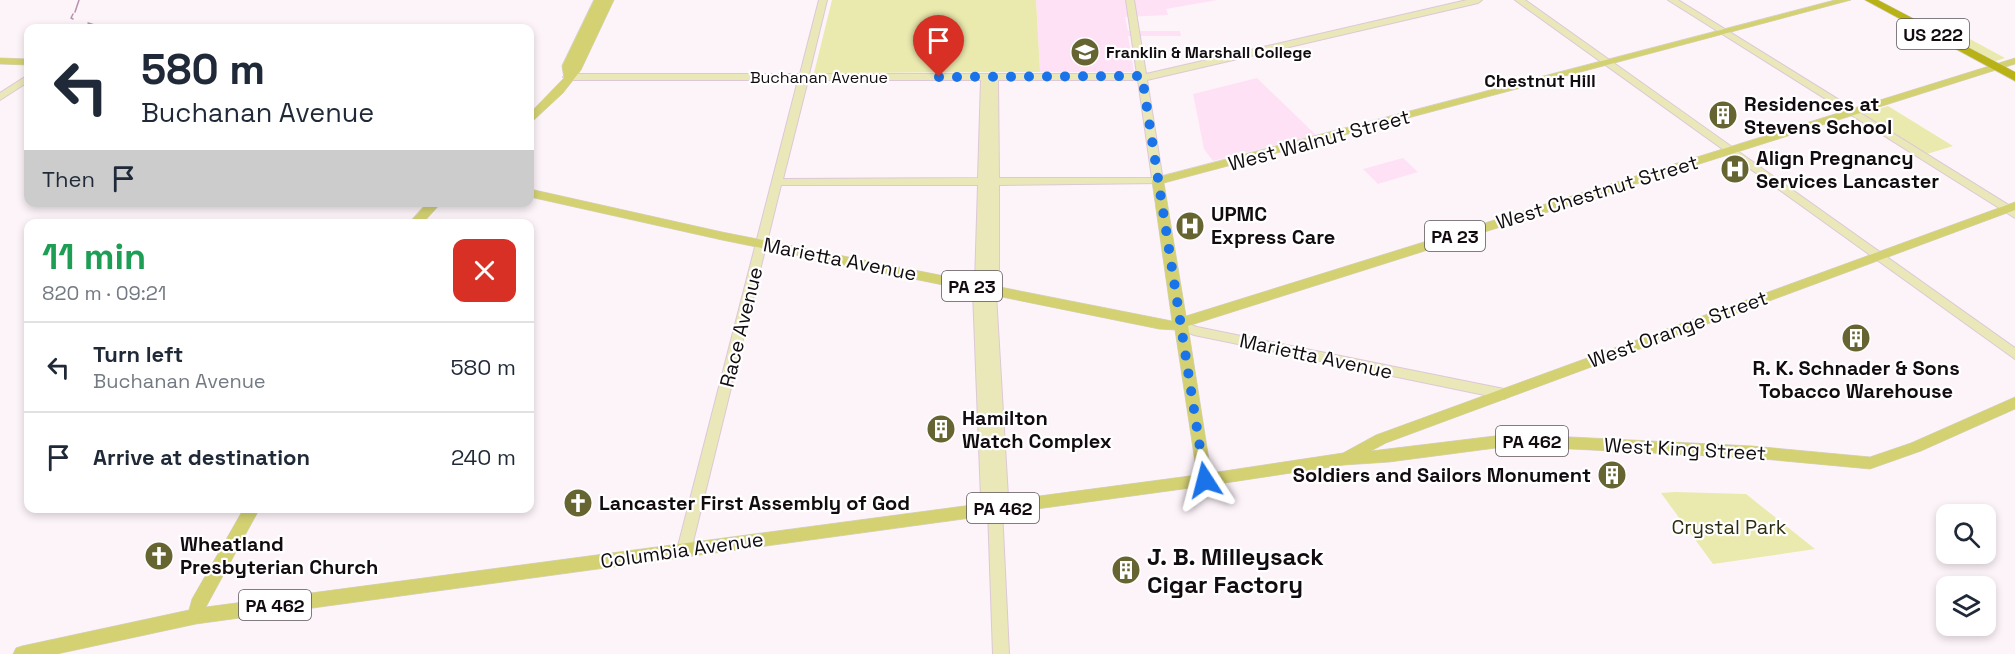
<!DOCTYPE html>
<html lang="en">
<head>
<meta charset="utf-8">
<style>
  :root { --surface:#fff; --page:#f6f6f7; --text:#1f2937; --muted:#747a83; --line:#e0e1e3 }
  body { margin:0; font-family:"Space Grotesk",sans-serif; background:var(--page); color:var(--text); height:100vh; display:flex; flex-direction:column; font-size:22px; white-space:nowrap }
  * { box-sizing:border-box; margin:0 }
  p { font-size:20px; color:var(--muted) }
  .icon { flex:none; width:33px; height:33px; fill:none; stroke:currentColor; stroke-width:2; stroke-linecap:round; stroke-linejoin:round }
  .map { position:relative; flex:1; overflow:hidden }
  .side { position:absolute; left:24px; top:219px; width:510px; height:294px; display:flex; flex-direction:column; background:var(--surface); border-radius:12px; box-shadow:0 3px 9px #0003 }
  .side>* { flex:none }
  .hud { position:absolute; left:24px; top:24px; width:510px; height:183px; border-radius:12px; box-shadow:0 3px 9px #0003; background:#fff; color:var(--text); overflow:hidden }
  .controls { position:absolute; left:1936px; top:504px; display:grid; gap:12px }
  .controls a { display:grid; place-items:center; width:60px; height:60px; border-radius:12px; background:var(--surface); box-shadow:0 3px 9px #0003; font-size:30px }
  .pin { position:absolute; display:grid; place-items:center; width:51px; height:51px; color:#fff; margin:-62px -26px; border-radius:50% 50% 50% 0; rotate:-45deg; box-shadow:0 0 6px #0007 }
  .pin .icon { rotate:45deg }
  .me { position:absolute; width:66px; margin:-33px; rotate:351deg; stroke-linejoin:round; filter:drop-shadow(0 0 4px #0008) }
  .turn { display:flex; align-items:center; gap:21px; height:126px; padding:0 18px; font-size:27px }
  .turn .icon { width:78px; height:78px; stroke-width:2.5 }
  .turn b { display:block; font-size:42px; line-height:51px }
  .then { display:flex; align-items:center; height:57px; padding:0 18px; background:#0003; gap:12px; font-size:22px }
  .round { display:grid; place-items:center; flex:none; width:63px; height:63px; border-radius:12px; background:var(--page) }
  .overview { display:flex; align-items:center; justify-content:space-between; height:102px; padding:0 18px }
  h1 { font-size:36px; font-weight:700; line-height:45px; color:#1e9e55 }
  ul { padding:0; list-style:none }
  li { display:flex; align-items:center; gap:18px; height:90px; padding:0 18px; border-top:2px solid var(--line) }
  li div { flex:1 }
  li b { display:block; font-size:22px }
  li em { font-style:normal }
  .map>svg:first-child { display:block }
  .built { fill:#fee1f5 }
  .green { fill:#eae9ae }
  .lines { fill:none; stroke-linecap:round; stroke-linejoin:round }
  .stream { stroke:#b692ac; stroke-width:1.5 }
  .secondary-casing { stroke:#ddc8d6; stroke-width:2 }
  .primary-casing { stroke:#d4d3d4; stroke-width:1 }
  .highway-casing { stroke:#d4d3d4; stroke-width:1 }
  .secondary { fill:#eae8b9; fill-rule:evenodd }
  .primary { fill:#d4d173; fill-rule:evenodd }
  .highway { fill:#b8b216; fill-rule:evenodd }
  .route { stroke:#1a73e8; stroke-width:10; stroke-dasharray:0 18 }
  .labels { text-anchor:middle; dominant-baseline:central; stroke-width:4.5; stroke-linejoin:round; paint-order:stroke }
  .far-poi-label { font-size:16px; font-weight:bold; fill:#120b10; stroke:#fff; text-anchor:start }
  .far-street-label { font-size:16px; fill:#120b10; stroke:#fff }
  .shield { fill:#fff; stroke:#595458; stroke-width:1.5 }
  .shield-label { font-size:18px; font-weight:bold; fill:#120b10 }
  .far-neighbourhood-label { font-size:18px; font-weight:bold; fill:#120b10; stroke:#fff }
  .poi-label { font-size:20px; font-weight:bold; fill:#120b10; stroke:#fff; text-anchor:start }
  .street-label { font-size:20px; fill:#120b10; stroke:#fff }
  .park-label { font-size:20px; fill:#2f2d0f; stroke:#fff }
  .near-poi-label { font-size:24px; font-weight:bold; fill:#120b10; stroke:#fff; text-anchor:start }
</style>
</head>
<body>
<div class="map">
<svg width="2015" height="654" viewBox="0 0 2015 654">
  <rect width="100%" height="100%" fill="#fdf4fa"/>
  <!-- built -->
  <path class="built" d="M1036,0H1217L1166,9L1168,15L1125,17L1128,31H1180L1181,36H1128L1134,72H1040Z
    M1257,78L1316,135L1213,161L1204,149L1193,94Z
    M1403,158L1418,172L1378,184L1363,169Z"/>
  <!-- green -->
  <path class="green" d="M832,0H1036L1040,72L814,73Z
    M1968,38L2005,58L1993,62L1956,42Z
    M1888,106L1953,146L1927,154L1862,114Z
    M1675,492L1746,494L1815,549L1713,564L1661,493Z"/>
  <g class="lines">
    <!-- stream -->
    <path class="stream" d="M75,12L79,0
      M73,14L71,18L73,19
      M88,23L104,28"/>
    <!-- secondary casing -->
    <g class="secondary-casing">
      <path id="secondary" d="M819,0H827L809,74H1137L1126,0H1134L1146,74L1467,0H1482L1478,3L1147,80L1163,181L1162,183L999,185V286L996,294L1008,497L1002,509L1009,654H993L988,510L981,498L973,292L975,283L978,185H781L691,550L689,554L684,556L679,554L677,550L798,80H568L563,77L568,74H800ZM808,80H981L978,178L783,179ZM998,80H1138L1152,178H999ZM988,185L987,286L985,292L987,283Z
        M1515,0H1525L2015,348V359Z
        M1668,0H1678L2015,209V218Z
        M28,75V82L0,100V93Z
        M1181,321L1197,327L1504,389L1508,391L1510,394L1508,397L1504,399L1194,335L1177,328L1175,325L1177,322Z"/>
    </g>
    <!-- primary casing -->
    <g class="primary-casing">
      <path id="primary" d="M594,0H604L572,67L604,0H614L581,70L563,93L534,120L530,121V113L564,78L562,66Z
        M1835,0H1851L1164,183L1186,316L2015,58V64L1188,326L1211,473L1343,453L1376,435L2015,202V210L1386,443L1371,451L1511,434L1752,446L1870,457L1911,443L2015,397V409L1921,451L1870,469L1752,458L1511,446L1389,462L1344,465L1205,486L196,624L57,654H13L16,648L22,646L189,610L192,599L244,508H260L206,607L1197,475L1175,330L1159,329L722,240L530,197V189L722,232L1172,321L1152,181L1154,178Z
        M0,58L28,59V65L0,64Z
        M428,202H442L422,224H408Z"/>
    </g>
    <!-- highway casing -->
    <g class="highway-casing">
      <path id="highway" d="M1865,0H1878L2015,72V81Z"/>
    </g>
    <!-- secondary -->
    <use href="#secondary" class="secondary"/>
    <!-- primary -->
    <use href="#primary" class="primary"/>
    <!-- highway -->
    <use href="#highway" class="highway"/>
  </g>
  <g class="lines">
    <!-- route -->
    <path class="route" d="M939,77L1142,76L1205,480"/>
  </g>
  <!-- icons -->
  <defs>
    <g id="university-disc" transform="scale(1.5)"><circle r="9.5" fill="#666431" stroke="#fff"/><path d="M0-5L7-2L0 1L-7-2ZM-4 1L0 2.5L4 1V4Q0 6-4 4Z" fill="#fff"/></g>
    <g id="building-disc" transform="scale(1.5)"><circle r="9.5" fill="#666431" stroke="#fff"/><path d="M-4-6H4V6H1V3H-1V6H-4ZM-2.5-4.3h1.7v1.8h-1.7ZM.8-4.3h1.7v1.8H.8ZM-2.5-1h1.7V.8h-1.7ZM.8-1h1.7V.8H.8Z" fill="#fff"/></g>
    <g id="hospital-disc" transform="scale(1.5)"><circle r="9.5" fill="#666431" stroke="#fff"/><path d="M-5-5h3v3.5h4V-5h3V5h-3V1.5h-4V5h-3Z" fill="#fff"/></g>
    <g id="church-disc" transform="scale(1.5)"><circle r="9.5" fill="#666431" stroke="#fff"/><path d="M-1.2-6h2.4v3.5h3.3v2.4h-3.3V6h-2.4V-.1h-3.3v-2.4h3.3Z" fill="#fff"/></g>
  </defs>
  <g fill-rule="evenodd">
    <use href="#university-disc" x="1085" y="52"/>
    <use href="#building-disc" x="1723" y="115"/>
    <use href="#hospital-disc" x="1735" y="169"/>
    <use href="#hospital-disc" x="1190" y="226"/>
    <use href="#building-disc" x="1856" y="338"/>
    <use href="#building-disc" x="941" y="429"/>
    <use href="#building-disc" x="1612" y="475"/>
    <use href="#church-disc" x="578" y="503"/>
    <use href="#church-disc" x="159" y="556"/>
    <use href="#building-disc" x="1126" y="570"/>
  </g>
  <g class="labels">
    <!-- far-poi labels -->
    <g class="far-poi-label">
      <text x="1106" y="52">Franklin &amp; Marshall College</text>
    </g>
    <!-- far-street labels -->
    <g class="far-street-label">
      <text x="819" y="77">Buchanan Avenue</text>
    </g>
    <!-- shield labels -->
    <g class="shield">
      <rect x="1897" y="19" width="72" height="30" rx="4.5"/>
      <rect x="1425" y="221" width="60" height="30" rx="4.5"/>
      <rect x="942" y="271" width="60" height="30" rx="4.5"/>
      <rect x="1496" y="426" width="72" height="30" rx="4.5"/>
      <rect x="967" y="493" width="72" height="30" rx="4.5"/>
      <rect x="239" y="590" width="72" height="30" rx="4.5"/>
    </g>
    <g class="shield-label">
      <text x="1933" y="34">US 222</text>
      <text x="1455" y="236">PA 23</text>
      <text x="972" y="286">PA 23</text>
      <text x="1532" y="441">PA 462</text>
      <text x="1003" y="508">PA 462</text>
      <text x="275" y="605">PA 462</text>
    </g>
    <!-- far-neighbourhood labels -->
    <g class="far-neighbourhood-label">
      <text x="1540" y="80">Chestnut Hill</text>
    </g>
    <!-- poi labels -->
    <g class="poi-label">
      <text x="1744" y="104">Residences at<tspan x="1744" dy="23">Stevens School</tspan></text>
      <text x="1756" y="158">Align Pregnancy<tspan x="1756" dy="23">Services Lancaster</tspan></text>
      <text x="1211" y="214">UPMC<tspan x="1211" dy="23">Express Care</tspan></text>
      <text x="1856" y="368" text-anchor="middle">R. K. Schnader &amp; Sons<tspan x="1856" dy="23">Tobacco Warehouse</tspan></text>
      <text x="962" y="418">Hamilton<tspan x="962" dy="23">Watch Complex</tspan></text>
      <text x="1591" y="475" text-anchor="end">Soldiers and Sailors Monument</text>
      <text x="599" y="503">Lancaster First Assembly of God</text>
      <text x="180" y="544">Wheatland<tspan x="180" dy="23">Presbyterian Church</tspan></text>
    </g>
    <!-- street labels -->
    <g class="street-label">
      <text transform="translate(1319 140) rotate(-15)">West Walnut Street</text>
      <text transform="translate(1597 192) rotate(-17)">West Chestnut Street</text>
      <text transform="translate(840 259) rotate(11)">Marietta Avenue</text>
      <text transform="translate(741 327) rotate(-76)">Race Avenue</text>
      <text transform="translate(1678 329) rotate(-20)">West Orange Street</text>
      <text transform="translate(1316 356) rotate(12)">Marietta Avenue</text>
      <text transform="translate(1685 449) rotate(3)">West King Street</text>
      <text transform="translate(682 550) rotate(-8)">Columbia Avenue</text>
    </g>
    <!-- park labels -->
    <g class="park-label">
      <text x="1729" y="527">Crystal Park</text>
    </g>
    <!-- near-poi labels -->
    <g class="near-poi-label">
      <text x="1147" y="556">J. B. Milleysack<tspan x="1147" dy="28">Cigar Factory</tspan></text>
    </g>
  </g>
</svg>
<div class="controls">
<a><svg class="icon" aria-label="search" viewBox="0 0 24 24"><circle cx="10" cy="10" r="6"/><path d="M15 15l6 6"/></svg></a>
<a><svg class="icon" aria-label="layers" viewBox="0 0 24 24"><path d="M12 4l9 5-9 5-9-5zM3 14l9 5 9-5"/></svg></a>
</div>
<div class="pin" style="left:939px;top:77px;background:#d93025"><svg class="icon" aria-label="arrive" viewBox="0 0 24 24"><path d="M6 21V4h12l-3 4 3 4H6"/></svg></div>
<svg class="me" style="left:1205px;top:480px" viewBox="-20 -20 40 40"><path d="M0-17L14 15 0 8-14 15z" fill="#1a73e8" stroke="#fff" stroke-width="4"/></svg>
<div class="hud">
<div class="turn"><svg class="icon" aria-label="left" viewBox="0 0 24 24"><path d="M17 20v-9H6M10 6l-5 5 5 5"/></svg><div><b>580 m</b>Buchanan Avenue</div></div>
<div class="then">Then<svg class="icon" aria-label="arrive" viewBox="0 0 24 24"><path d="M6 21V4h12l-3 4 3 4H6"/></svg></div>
</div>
<section class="side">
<div class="overview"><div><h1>11 min</h1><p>820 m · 09:21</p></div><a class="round" style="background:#d93025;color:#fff"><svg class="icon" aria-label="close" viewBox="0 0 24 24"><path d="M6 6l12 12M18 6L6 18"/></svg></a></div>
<ul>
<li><svg class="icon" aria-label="left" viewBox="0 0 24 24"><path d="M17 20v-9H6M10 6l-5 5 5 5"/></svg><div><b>Turn left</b><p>Buchanan Avenue</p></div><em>580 m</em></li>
<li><svg class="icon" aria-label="arrive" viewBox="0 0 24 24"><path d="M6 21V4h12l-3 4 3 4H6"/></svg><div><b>Arrive at destination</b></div><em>240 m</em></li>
</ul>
</section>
</div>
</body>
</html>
